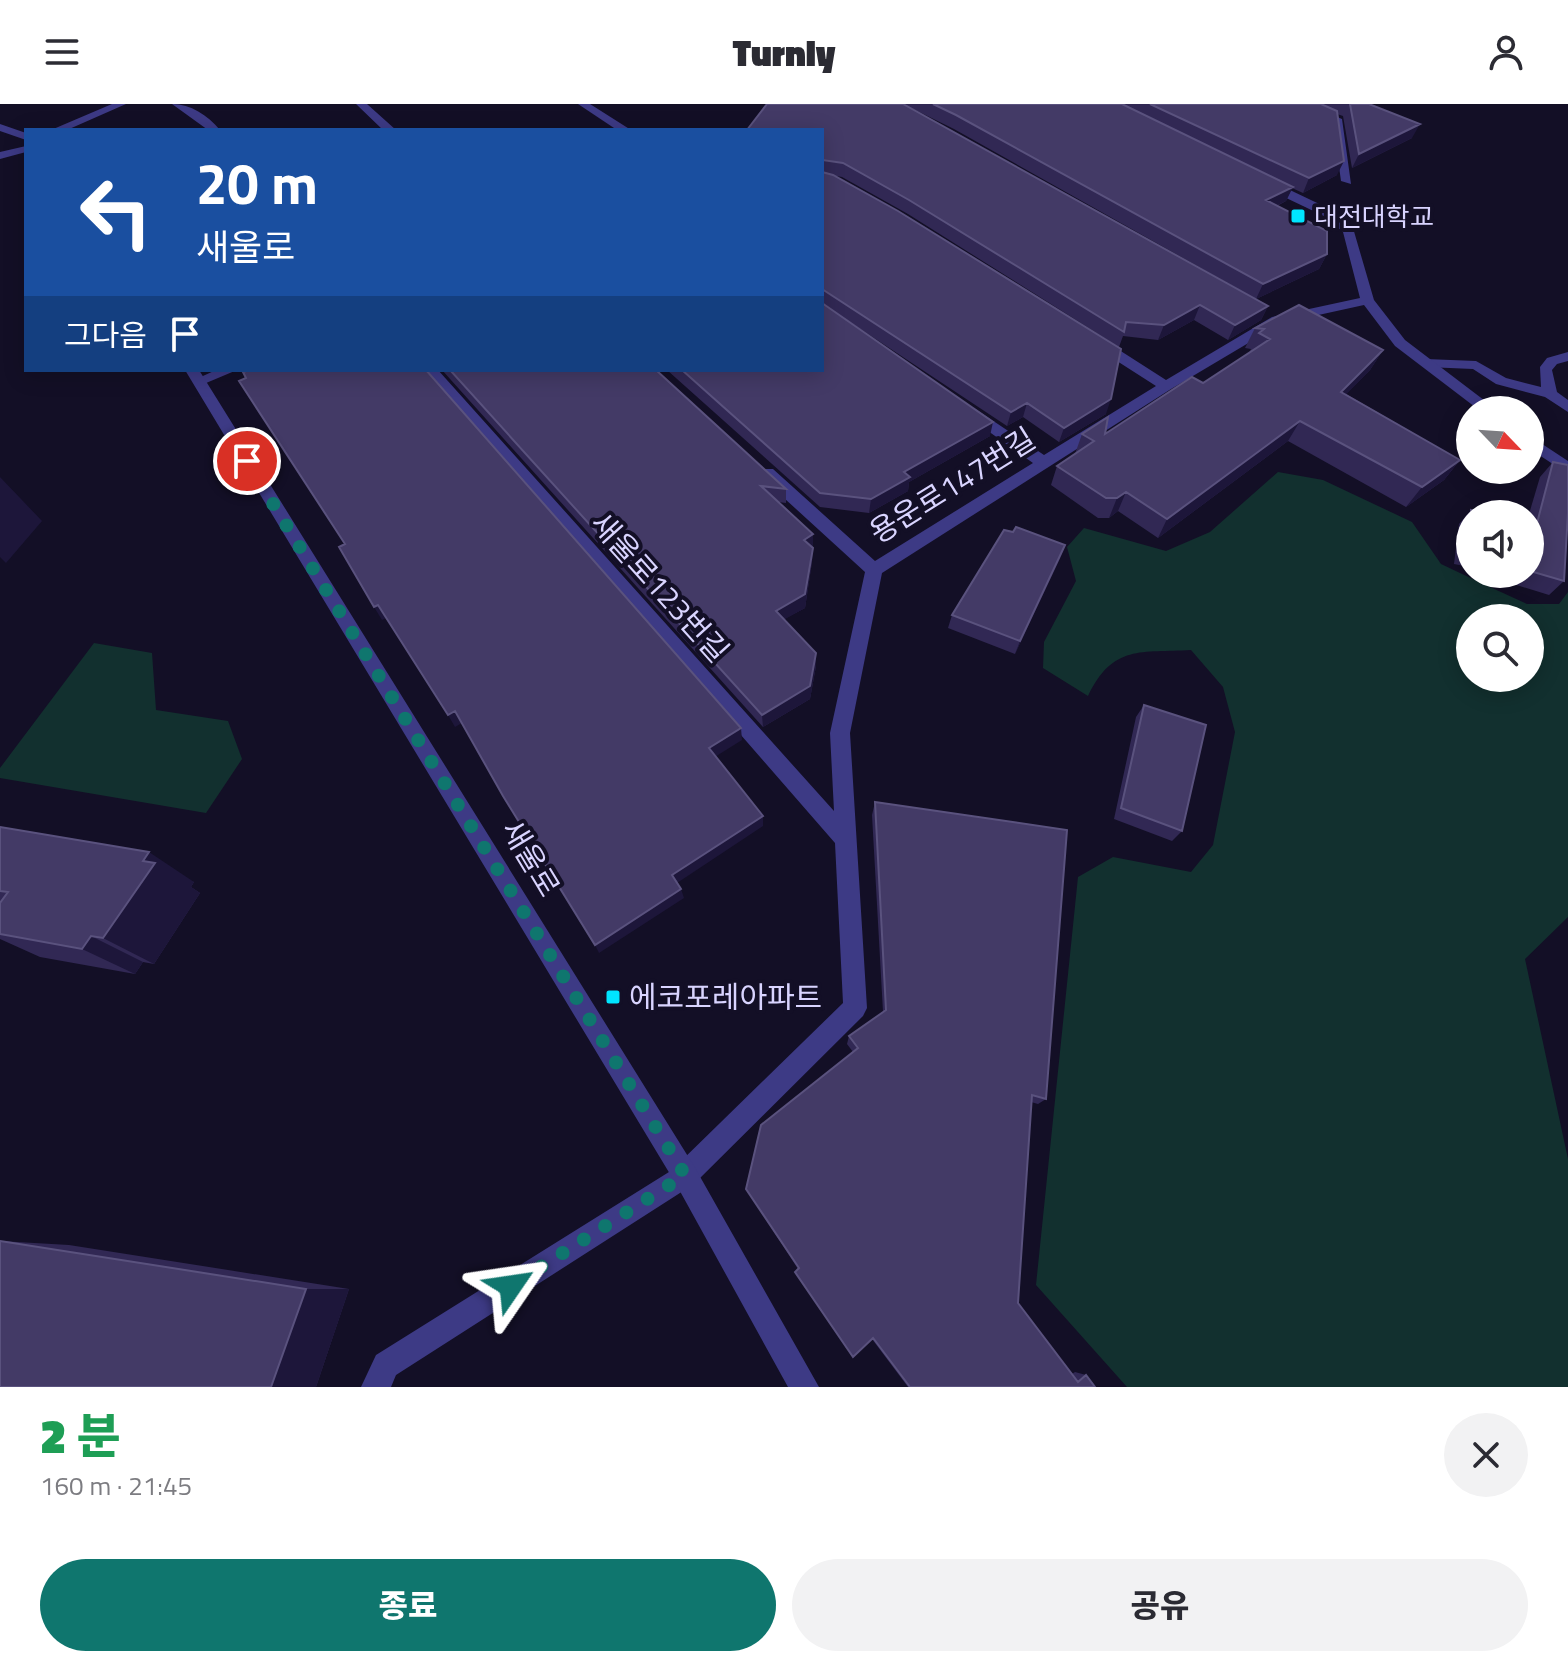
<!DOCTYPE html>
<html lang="ko">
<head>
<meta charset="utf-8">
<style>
  :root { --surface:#fff; --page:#f2f2f3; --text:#2b2b33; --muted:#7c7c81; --accent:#0f766e }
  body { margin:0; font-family:"Titillium Web","Noto Sans KR",sans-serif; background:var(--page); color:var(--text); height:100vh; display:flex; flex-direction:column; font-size:30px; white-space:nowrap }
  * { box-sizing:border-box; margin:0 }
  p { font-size:26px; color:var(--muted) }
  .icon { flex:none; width:44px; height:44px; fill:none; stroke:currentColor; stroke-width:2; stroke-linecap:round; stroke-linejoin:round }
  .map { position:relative; height:1283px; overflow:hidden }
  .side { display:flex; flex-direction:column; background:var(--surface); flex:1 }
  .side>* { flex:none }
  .guide { position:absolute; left:24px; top:24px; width:800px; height:244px; border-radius:0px; box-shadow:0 4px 20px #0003; background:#1a4fa0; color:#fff; overflow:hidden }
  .needle { width:52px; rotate:115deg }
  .tools { position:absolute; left:1456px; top:292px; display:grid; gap:16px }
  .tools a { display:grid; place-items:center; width:88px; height:88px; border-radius:50%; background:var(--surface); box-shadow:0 4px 20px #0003; font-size:40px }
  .pin { position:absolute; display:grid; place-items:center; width:68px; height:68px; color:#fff; margin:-34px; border:4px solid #fff; border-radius:50%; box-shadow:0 2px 8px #0007 }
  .me { position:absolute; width:88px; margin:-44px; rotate:58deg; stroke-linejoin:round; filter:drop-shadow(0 0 6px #0008) }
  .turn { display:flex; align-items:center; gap:28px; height:168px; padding:0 40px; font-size:36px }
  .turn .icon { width:104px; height:104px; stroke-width:2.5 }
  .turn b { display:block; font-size:56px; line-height:68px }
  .then { display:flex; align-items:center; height:76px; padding:0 40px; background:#0003; gap:16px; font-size:30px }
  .round { display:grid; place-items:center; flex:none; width:84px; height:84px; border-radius:42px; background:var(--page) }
  .headline { display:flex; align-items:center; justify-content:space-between; height:136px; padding:0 40px }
  h1 { font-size:48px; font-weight:800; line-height:60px; color:#1e9e55 }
  .action { display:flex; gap:16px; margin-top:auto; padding:16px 40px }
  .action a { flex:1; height:92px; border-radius:48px; background:var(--accent); color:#fff; font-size:32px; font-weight:800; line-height:92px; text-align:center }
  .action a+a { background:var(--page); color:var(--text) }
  header { display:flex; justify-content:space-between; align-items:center; height:104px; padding:0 40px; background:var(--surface); font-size:36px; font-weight:800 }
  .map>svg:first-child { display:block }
  .green { fill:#12302f; fill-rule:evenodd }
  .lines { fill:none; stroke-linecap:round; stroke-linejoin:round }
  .service { fill:#3d3a85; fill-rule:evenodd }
  .minor { fill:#3d3a85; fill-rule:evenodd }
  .tertiary { fill:#3d3a85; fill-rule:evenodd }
  .wall { fill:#312854 }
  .shaded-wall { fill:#1d163a }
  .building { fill:#433a66; stroke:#5a527e; stroke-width:2 }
  .route { stroke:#0f766e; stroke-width:14; stroke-dasharray:0 25.2 }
  .poi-dot { fill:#00e5ff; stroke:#130f26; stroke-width:3 }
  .labels { text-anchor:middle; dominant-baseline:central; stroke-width:8; stroke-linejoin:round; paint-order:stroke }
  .far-poi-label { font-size:26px; fill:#d9d4ff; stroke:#130f26; text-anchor:start }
  .street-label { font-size:30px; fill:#d9d4ff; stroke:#130f26 }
  .poi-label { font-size:30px; fill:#d9d4ff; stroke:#130f26; text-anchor:start }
</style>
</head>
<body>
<header><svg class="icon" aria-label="menu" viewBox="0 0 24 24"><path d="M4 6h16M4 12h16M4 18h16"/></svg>Turnly<svg class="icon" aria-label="person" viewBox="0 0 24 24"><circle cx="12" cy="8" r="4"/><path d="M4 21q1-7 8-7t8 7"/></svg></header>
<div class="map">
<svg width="1568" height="1283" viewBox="0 0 1568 1283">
  <rect width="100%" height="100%" fill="#130f26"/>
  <!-- green -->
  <path class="green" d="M1278,368L1323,376L1412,418L1441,460L1479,478L1527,500H1559L1568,488V813L1525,855L1568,1055V1283H1127L1036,1181L1078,773L1113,753L1191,768L1213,741L1235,628L1223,583L1191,546C1141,549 1113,540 1088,592L1043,564L1044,538L1076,477L1067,443L1084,424L1166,447L1210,428ZM1470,514H1530V574H1470Z
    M94,539L152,549L156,606L228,617L242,655L206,709L0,674V664Z"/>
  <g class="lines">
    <!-- service -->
    <path class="service" d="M26,42V48L0,55V48Z
      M1568,248V257L1557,260L1552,266L1557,288L1568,296V308L1545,293L1496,280L1473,265L1426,263L1419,259L1426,255L1476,257L1506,274L1541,283L1540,263L1547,254Z
      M685,1058L694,1062L698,1071L694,1080L396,1271L391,1283H361L376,1251Z"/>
    <!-- minor -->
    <path class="minor" d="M112,0H126L67,26H51Z
      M172,0C191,0 207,11 220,26H208Z
      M356,0H367L396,26H383Z
      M578,0H590L631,26H617Z
      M1291,0H1305L1342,15L1351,80L1341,77L1333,19Z
      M1263,77H1271L1334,107L1353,124L1374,196L1405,236L1497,306H1479L1395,242L1364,201L1282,219L1171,285L882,469L850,629L867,904L863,912L694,1080L685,1084L676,1080L672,1071L676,1062L843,899L835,739L423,266H438L834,707L830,629L865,468L761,373V365H773L875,457L1033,359L964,310V304H974L1044,351L1156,282L1092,241V235H1102L1166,276L1272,213L1360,194L1343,128L1326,113L1263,83Z
      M216,266H237L199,282L192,277Z
      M1530,332L1568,357V370L1530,345Z"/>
    <!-- tertiary -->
    <path class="tertiary" d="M0,20L26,29V36L0,27Z
      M185,266H199L694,1062L819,1283H788L676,1080Z"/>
  </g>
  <!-- wall -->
  <path class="wall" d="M767,0H1350L1412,34L1352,64L1343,12L1337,10V71L1303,89L1292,84L1286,97L1277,102L1327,150L1319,165L1256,195L954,25L903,0L1268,202L1261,216L1228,236L1194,216L1158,236L1123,232L1119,243L908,110L842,73L836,72L1106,310L1059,338L1023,313L1007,322L847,216L990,332L909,378L908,387L869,409L820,403L667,266H822V26Z
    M1255,224L1383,246L1370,266L1346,290L1460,356L1444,376L1406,403L1288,337L1158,434L1118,407L1109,414H1098L1051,381L1057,362L1075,350L1082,330H1105L1203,279L1249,249L1251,245L1245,244Z
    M442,266H656L786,385V399L778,398L813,430L812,458L805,504L784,515L816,562L810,595L763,623Z
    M1553,358L1564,477L1549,491L1510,479L1511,473L1497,470H1530L1529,410L1540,373Z
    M1471,406L1488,410H1470V463L1454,460L1459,420Z
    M1065,441L1015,550L948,524L952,511Z
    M1144,601L1182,727L1172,737L1114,715L1136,613Z
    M875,698L1046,995L1038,1000L1031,998L1018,1199L1072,1270L1075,1268L1086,1271L1095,1283H908L872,1235L798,1165L746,1085L853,948L847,940L849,932L883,908L872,711Z
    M0,723L194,778L191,783L200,789L154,860L143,858L135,870L40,853L0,835Z
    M0,1137L69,1141L349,1185L316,1283Z"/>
  <!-- shaded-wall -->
  <path class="shaded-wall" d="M1420,20L1412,34L1352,64L1359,50Z
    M1344,57L1337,71L1303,89L1309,74Z
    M1293,83L1286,97L1259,110L1266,96Z
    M1327,150L1319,165L1256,195L1263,180Z
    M1200,201L1194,216L1158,236L1164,221Z
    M1268,202L1261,216L1228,236L1235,221Z
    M1383,246L1370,266L1329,308L1341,288Z
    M1111,295L1106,310L1059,338L1064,324Z
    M1027,299L1023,313L1007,322L1011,308Z
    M1300,317L1288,337L1158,434L1167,415Z
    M993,318L990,332L909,378L908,387L869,409L871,395L904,368Z
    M1460,356L1444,376L1406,403L1422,383Z
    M0,373L42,417L6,459L0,453Z
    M1126,388L1118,407L1109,414L1117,394Z
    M813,430V444L804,436Z
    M1065,441L1060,455L1015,550L1020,537Z
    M813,444L812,458L805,504L776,520V507Z
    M378,501L386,514L382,516L374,503Z
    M816,549V562L810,595L763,623L762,611Z
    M455,607L462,619L455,623L448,611Z
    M741,624L742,636L710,656L709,644Z
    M763,712V722L674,781L672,771Z
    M149,748L194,778L191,783L200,789L154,860L103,834L143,757Z
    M681,785L684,794L599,849L595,841Z
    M91,832L143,858L135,870L82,845Z
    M306,1185H349L316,1283H271Z"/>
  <!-- building -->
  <path class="building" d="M767,0H903L1268,202L1235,221L1200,201L1164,221L1126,218L1124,228L909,96L843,59L822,56V26H747Z
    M933,0H1122L1293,83L1266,96L1327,127V150L1263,180L956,11Z
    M1150,0H1321L1337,7L1344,57L1309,74Z
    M1350,0H1369L1420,20L1359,50Z
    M822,68L833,71L898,107L1121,245L1111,295L1064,324L1027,299L1011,308L822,185Z
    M822,199L993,318L904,368L910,373L871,395L820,389L682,266H822Z
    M1299,201L1383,246L1341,288L1460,356L1422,383L1300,317L1167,415L1126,388L1117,394H1106L1057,362L1094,337L1082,330L1108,313L1105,330L1192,273L1203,279L1270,235L1259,229L1264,225L1255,224Z
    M249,266H426L741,624L709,644L763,712L672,771L681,785L595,841L503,692L455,607L448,611L378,501L374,503L339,443L345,440L239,277L246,274L243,268Z
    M450,266H656L786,385L761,382L813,430L804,436L813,444L805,490L776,507L816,549L810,582L762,611Z
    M1553,358L1568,361V409L1564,477L1530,467V421L1536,423Z
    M1471,406L1488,410H1471Z
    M1470,417V446H1467Z
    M1016,423L1065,441L1020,537L952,511L1004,426L1013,428Z
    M1144,601L1206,621L1182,727L1121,704Z
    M875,698L1067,726L1046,995L1032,991L1018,1199L1078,1278L1086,1271L1095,1283H910L873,1234L853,1253L795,1168L799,1164L746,1085L761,1021L858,944L849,932L886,906Z
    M0,723L149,748L143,757L155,759L103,834L91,832L82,845L0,830V799L8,788L0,787Z
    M0,1137L306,1185L271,1283H0Z"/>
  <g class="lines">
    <!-- route -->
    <path class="route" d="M247,357L685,1071L511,1182"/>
  </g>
  <!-- markers -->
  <g class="poi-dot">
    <rect x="1290" y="104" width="16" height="16" rx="4"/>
    <rect x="605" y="885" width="16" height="16" rx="4"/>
  </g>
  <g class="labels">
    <!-- far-poi labels -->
    <g class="far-poi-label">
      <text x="1314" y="112">대전대학교</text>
    </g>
    <!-- street labels -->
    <g class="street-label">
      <text transform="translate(952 381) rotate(-32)">용운로147번길</text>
      <text transform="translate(660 483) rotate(48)">새울로123번길</text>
      <text transform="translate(531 754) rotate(59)">새울로</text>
    </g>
    <!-- poi labels -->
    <g class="poi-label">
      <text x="629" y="893">에코포레아파트</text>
    </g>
  </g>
</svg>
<div class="tools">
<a><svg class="needle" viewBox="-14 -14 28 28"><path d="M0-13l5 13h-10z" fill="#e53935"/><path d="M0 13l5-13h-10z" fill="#7c7c81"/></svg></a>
<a><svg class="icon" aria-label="sound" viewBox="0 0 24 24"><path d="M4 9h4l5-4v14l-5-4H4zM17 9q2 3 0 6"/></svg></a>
<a><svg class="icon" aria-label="search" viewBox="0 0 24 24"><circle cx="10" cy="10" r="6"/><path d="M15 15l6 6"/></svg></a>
</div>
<div class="pin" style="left:247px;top:357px;background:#d93025"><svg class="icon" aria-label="arrive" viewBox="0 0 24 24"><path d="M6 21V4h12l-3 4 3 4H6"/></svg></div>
<svg class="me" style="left:511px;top:1182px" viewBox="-20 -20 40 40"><path d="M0-17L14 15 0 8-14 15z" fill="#0f766e" stroke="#fff" stroke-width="4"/></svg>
<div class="guide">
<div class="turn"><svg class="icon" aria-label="left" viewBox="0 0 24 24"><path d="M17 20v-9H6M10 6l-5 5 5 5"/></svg><div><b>20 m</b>새울로</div></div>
<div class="then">그다음<svg class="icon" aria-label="arrive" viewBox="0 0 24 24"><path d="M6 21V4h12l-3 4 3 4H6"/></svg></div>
</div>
</div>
<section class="side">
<div class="headline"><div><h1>2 분</h1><p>160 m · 21:45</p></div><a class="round"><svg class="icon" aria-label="close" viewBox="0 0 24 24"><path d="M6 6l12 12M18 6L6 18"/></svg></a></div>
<div class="action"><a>종료</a><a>공유</a></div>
</section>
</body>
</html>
